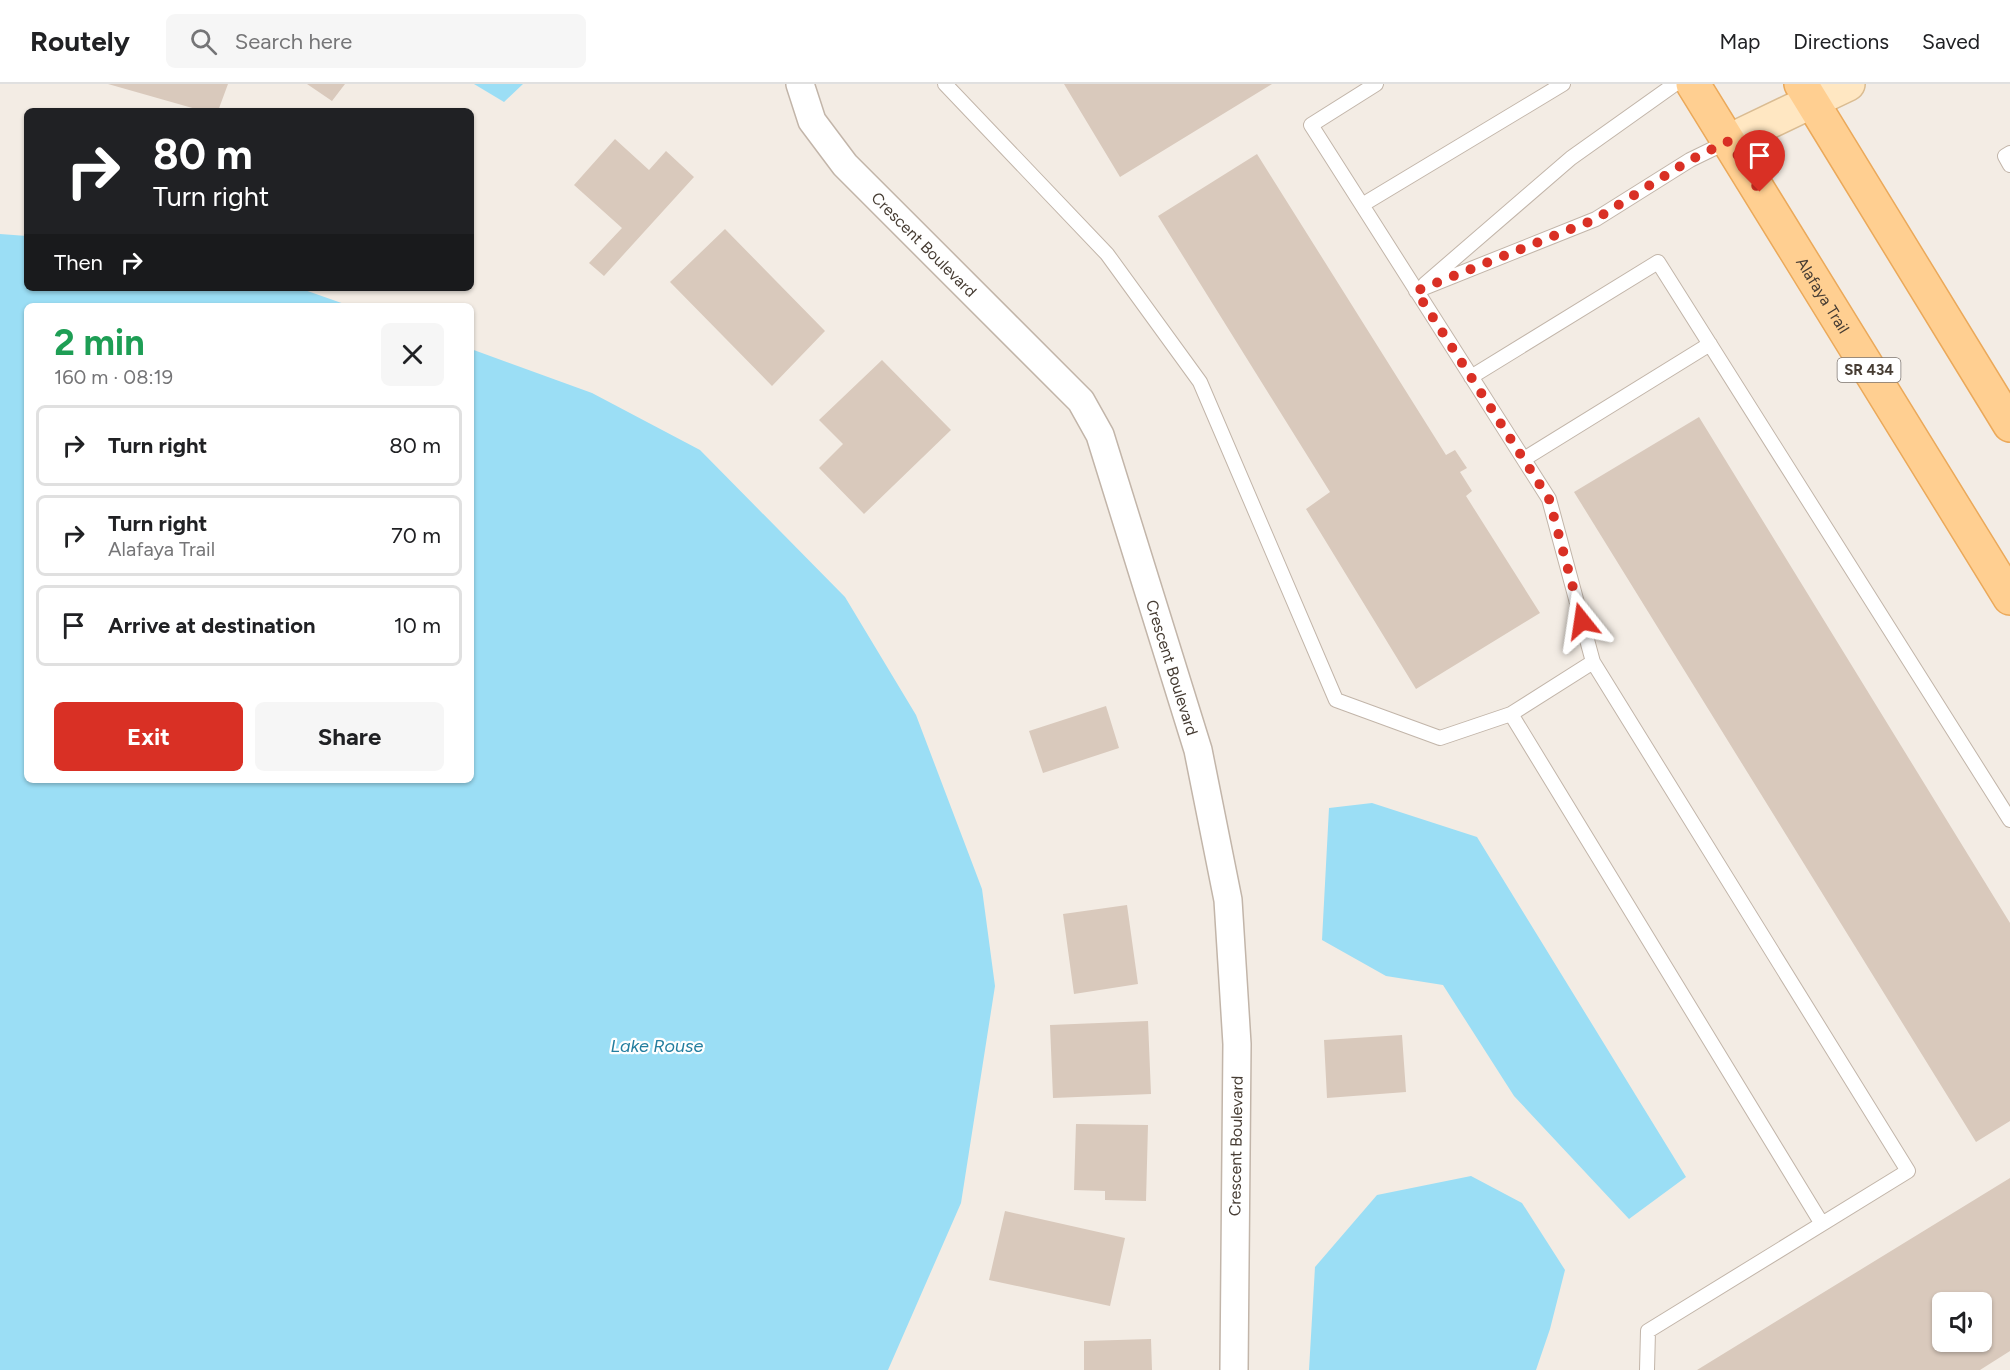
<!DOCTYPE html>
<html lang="en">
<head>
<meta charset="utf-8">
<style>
  :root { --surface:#fff; --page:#f6f6f6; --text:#202124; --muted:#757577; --line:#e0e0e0; --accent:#d93025 }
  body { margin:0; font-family:Figtree,sans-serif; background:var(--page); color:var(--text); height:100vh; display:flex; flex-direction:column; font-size:22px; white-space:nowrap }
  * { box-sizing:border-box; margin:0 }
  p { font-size:20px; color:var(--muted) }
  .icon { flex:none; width:33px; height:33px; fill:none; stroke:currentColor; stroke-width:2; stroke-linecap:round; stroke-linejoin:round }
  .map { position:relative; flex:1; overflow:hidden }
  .side { position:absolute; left:24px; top:219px; width:450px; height:480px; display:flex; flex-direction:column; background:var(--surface); border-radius:9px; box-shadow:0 2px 4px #0004 }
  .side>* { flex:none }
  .banner { position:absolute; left:24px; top:24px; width:450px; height:183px; border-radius:9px; box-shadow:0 2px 4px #0004; background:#202124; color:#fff; overflow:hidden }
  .buttons { position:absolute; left:1932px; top:1208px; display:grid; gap:12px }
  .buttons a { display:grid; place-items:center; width:60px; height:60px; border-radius:9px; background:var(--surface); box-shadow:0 2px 4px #0004; font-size:30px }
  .pin { position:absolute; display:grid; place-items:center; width:51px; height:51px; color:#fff; margin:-62px -26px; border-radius:50% 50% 50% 0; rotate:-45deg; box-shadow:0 0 6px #0007 }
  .pin .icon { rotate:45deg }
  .me { position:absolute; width:66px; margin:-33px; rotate:345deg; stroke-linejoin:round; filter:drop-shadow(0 0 4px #0008) }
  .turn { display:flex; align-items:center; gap:21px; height:126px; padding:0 30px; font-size:27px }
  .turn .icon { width:78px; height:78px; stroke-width:2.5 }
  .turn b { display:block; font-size:42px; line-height:51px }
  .then { display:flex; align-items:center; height:57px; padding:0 30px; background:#0003; gap:12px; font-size:22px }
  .round { display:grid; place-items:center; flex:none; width:63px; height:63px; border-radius:9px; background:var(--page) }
  .head { display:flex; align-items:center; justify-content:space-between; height:102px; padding:0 30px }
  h1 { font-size:36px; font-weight:700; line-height:45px; color:#1e9e55 }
  .primary-button { display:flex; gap:12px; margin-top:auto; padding:12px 30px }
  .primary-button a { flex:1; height:69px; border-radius:9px; background:var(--accent); color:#fff; font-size:24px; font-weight:700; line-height:69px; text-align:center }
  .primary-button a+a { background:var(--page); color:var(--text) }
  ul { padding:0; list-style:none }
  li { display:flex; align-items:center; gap:18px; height:81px; margin:0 12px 9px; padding:0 18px; border:3px solid var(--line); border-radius:9px }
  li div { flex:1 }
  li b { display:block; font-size:22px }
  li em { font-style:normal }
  header { display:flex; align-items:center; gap:36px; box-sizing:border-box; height:84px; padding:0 30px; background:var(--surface); border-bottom:2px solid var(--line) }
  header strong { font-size:28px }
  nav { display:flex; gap:33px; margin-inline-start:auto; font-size:21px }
  .search { width:420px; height:54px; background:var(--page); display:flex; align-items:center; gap:15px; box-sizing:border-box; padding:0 21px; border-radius:9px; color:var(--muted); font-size:22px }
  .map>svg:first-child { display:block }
  .water { fill:#9bdef5 }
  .building { fill:#d9c9bc; fill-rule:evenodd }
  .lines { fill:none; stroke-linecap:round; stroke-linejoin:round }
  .lane-casing { stroke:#c2b5a9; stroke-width:16 }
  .street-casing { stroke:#c2b5a9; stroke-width:30 }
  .secondary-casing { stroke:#dabc92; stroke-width:36 }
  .primary-casing { stroke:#eba95a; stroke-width:36 }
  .lane { stroke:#fff; stroke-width:14 }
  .street { stroke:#fff; stroke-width:27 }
  .secondary { stroke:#ffe7c2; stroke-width:33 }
  .primary { stroke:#ffcf91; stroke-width:33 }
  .route { stroke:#d93025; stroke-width:10; stroke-dasharray:0 18 }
  .labels { text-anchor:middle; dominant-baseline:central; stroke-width:4.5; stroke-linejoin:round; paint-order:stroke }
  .shield { fill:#fff; stroke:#7e7670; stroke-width:1.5 }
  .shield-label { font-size:15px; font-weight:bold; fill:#463c33 }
  .street-label { font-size:16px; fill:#463c33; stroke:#fff }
  .water-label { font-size:18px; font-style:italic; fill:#237e9f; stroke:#fff }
</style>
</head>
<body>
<header>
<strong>Routely</strong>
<div class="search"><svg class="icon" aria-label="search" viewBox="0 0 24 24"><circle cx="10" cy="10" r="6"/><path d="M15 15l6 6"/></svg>Search here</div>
<nav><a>Map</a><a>Directions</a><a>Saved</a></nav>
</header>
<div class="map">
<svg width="2010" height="1286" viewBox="0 0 2010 1286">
  <rect width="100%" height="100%" fill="#f3ece4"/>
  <!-- water -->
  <path class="water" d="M474,0H523L504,18Z
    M0,150L27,152V204H299L350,222H27V696H471V265L592,309L700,366L845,513L916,631L982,805L995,902L961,1119L888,1286H0Z
    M1372,719L1477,753L1686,1093L1629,1135L1514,1012L1443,901L1386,892L1322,856L1329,724Z
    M1471,1092L1522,1119L1565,1186L1550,1245L1536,1286H1309L1315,1183L1377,1111Z"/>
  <!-- building -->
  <path class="building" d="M108,0H228L218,27H203Z
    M307,0H345L332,17Z
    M1064,0H1272L1120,93Z
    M615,55L649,86L666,67L694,93L604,192L589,179L622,144L574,101Z
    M1257,70L1446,371L1455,366L1467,384L1460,388L1472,407L1466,412L1540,529L1416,605L1306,425L1330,408L1158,132Z
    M725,145L825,247L772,302L670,198Z
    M882,276L951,346L864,430L819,384L843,360L819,336Z
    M1699,333L2010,839V1037L1976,1058L1574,408Z
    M1106,622L1119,664L1043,689L1029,647Z
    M1127,821L1138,900L1074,910L1063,830Z
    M1148,937L1151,1010L1053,1014L1050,941Z
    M1402,951L1406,1008L1327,1014L1324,956Z
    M1076,1040L1148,1041L1146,1117L1105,1116V1107L1074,1106Z
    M2010,1094V1267L1980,1286H1697ZM1942,1218H1982V1257H1942Z
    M1005,1127L1125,1154L1110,1222L989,1196Z
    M1151,1255L1152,1286H1084V1257Z"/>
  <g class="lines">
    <!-- lane casing -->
    <g class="lane-casing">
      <path id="lane" d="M945,0L1107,170L1200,298L1336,616L1440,654L1511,630
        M1563,0L1362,121L1549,415L1593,578L1908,1087L1648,1247L1647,1286
        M2010,69L2005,72L2010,81
        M1362,121L1311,41L1376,0
        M1425,200L1571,74L1675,0
        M1416,207L1596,135L1690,76L1729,57
        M1471,293L1658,178L2010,736
        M1524,375L1710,260
        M1593,578L1511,630L1822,1140"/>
    </g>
    <!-- street casing -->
    <g class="street-casing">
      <g id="street">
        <path id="s1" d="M800,0L812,37L845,81L1081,317L1100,351L1198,666L1228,816L1237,960L1234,1286"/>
      </g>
    </g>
    <!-- secondary casing -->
    <g class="secondary-casing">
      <path id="secondary" d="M1729,57L1848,0"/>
    </g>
    <!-- primary casing -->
    <g class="primary-casing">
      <g id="primary">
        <path id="s2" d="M1693,0L2010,514"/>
        <path d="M1801,0L2010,341"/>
      </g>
    </g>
    <!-- lane -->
    <use href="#lane" class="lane"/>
    <!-- street -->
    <use href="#street" class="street"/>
    <!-- secondary -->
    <use href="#secondary" class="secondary"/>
    <!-- primary -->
    <use href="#primary" class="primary"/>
  </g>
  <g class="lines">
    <!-- route -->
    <path class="route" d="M1582,537L1549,415L1416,207L1596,135L1690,76L1729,57L1760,108"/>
  </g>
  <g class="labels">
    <!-- shield labels -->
    <rect class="shield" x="1837.5" y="274" width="63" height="24" rx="4.5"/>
    <g class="shield-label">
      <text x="1869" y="286">SR 434</text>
    </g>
    <!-- street labels -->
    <g class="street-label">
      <text stroke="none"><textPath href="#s1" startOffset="206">Crescent Boulevard</textPath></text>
      <text stroke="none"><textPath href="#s2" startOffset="248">Alafaya Trail</textPath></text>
      <text stroke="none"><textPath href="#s1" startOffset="710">Crescent Boulevard</textPath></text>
      <text transform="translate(1236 1062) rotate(-89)">Crescent Boulevard</text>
    </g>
    <!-- water labels -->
    <g class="water-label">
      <text x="657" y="962">Lake Rouse</text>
    </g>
  </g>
</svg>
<div class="buttons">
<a><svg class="icon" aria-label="sound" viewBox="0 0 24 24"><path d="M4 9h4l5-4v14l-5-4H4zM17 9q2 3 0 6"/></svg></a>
</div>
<div class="pin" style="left:1760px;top:108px;background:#d93025"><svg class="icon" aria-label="arrive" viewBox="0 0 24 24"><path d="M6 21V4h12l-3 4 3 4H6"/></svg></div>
<svg class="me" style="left:1582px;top:537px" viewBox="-20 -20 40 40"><path d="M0-17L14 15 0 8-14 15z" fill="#d93025" stroke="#fff" stroke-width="4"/></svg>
<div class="banner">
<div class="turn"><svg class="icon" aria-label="right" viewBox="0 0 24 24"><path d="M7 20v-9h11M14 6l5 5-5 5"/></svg><div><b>80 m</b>Turn right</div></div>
<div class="then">Then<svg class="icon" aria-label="right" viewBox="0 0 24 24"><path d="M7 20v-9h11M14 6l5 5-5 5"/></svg></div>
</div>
<section class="side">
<div class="head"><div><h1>2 min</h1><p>160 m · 08:19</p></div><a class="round"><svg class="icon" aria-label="close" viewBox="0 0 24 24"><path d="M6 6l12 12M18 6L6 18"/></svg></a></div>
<ul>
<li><svg class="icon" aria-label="right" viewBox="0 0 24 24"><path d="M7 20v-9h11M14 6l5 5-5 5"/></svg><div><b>Turn right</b></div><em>80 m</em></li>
<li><svg class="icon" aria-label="right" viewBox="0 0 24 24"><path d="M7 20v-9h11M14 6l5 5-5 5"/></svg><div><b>Turn right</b><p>Alafaya Trail</p></div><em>70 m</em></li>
<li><svg class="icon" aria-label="arrive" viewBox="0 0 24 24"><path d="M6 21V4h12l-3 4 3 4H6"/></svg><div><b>Arrive at destination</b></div><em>10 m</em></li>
</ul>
<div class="primary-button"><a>Exit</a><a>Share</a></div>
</section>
</div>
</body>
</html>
